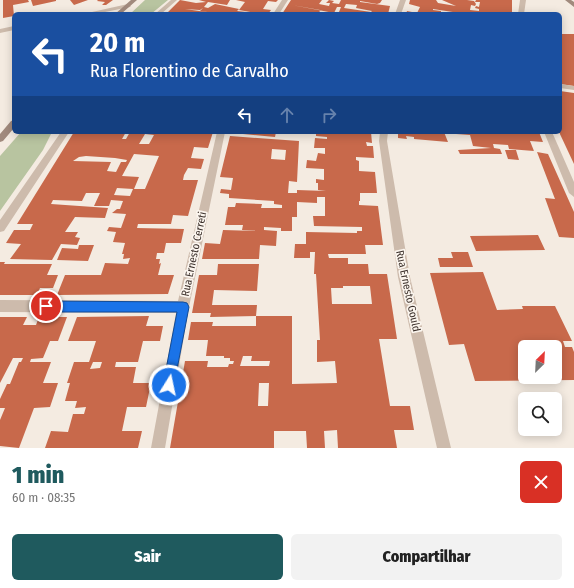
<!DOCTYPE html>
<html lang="pt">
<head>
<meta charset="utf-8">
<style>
  :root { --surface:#fff; --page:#f2f2f2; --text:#222; --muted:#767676; --accent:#1f5a5e }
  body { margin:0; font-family:"Fira Sans Condensed",sans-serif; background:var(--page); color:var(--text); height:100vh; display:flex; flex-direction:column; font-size:15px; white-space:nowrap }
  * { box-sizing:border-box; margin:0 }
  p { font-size:13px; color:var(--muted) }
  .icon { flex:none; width:22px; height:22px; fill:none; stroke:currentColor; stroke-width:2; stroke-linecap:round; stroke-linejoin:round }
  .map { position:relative; height:448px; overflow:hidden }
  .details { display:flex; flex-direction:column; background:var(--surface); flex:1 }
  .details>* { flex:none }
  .top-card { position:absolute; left:12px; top:12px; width:550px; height:122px; border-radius:6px; box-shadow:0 2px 10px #0003; background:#1a4fa0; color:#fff; overflow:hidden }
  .needle { width:26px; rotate:24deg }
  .buttons { position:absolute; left:518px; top:340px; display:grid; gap:8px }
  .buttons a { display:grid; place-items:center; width:44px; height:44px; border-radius:6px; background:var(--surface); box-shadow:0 2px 10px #0003; font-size:20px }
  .pin { position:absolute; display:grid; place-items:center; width:34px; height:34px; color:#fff; margin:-17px; border:2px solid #fff; border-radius:50%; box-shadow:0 1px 4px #0007 }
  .me { position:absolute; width:44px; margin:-22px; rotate:10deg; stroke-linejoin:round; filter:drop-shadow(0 0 3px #0008) }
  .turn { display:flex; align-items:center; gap:14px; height:84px; padding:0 12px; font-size:18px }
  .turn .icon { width:52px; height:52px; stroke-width:2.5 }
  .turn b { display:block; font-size:28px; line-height:34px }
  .lanes { display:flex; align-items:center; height:38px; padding:0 12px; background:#0003; justify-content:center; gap:20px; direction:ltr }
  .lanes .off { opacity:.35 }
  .round { display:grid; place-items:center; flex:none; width:42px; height:42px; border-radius:6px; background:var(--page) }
  .overview { display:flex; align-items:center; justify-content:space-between; height:68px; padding:0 12px }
  h1 { font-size:24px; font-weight:800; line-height:30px; color:var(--accent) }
  .primary-button { display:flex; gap:8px; margin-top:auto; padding:8px 12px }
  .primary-button a { flex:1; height:46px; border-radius:6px; background:var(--accent); color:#fff; font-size:16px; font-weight:800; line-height:46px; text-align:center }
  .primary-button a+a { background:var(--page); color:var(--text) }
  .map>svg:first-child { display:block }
  .green { fill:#b8c4a0 }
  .building { fill:#c8694b; fill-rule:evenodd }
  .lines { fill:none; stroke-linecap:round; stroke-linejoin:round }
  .minor { fill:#cdbbac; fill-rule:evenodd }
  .secondary { fill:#a18a7d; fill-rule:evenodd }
  .route { fill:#1a73e8; stroke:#114b97 }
  .labels { text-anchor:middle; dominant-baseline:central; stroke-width:3.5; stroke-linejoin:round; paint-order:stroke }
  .street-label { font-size:11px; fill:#3b302b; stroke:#fbf5ee }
</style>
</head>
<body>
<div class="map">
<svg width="574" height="448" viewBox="0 0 574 448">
  <rect width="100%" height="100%" fill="#f4ebe1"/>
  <!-- green -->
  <path class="green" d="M145,0H168L151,14H130Z
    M21,132H52L43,150L0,211V156Z"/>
  <!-- building -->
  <path class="building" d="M3,0H28L29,2L13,5L14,16L3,18Z
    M31,0H56V1L33,6Z
    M70,0H88L74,5Z
    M98,0H113L106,5H102L105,2L97,1Z
    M180,0L196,3L206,2L199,0H230L227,5L208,2L204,7L208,8L215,4L239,9L237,11L256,13L239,10L245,2L236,0H278L276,2L268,1L263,9L271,10L268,14H213L214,13L200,11L203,8L200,10L185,9L206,12L205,14H166Z
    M291,0H322L319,4L329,6L330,3H326L329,0L334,1L332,3L339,4L341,0H382L380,3L377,4L360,1V2L390,6L388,14H353L339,12L341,7H337L334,13L292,5L320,10L319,14H282ZM346,4L357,5L356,8L372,11L371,12L344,8Z
    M410,0H436L438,3L456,6L442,0H467L474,1L476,4L475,6L471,5L470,10L479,11V9L475,8L476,6L479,7L480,2H475L476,0H512V14H466L433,9V10L441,11V14H406L407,11L417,13L420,7L409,4Z
    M560,34H574V86L560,84Z
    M560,91L574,93V164L559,132Z
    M74,132H126L122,139H126L130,132H213L208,148L194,147L191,158L204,159L201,169L188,168L184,175L183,180H198L188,216L173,215L171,224H138L137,228L184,229L181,243H166L164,253H157L156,259H160L159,264L161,263L158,275H174L168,294L57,295L65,275H101L105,263L128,264L130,258L123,259L124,254H122L125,243L113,242L116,232L107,231L109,227L121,228L126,214L112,213L117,209H120L123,201L111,200L109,206H94L100,193H86L82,201L53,200L51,204L108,208L105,218L75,217L65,232H78L75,237L80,238L77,245L61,244L52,260L10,259L21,244L6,243L14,230H30L33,224H17ZM145,134L154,135L149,144H139ZM134,154L159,156L145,189H134L139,177L122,176ZM86,156L115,158L127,160L126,162H121L116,172L107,171L111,162L73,161L79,157ZM117,188L133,189L130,196L114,195Z
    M244,132H276L275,137L243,134Z
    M316,132H371L372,143L366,142L367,146H373L374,158L356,157V160L359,161V171L375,172L377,193H360V201H359V205L378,206L383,245H365L366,254H328L329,258H348V264H368L369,274H387L397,339H379L390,406H410L414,430H394L397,448H338L337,430L324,431L325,448H307L306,431H274V448H170L185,361H208L207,367H228L229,364H233L234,361H230V358H224V356H206L208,340H188L191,322H213L212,326H256V316H292V384L337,383L335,361L317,362V340H320L316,274H314L315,252H310V258H294L295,244H306V232L357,233V231H362V227L314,226L313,216H325V197H317V203L297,202V217H292V231H281V228L264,227V230L277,231L276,246L260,245L259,259H202L205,243L220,244L223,230L260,231L242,230L243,225H225L228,207H235L236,203L262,204L261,208H282V205L274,204V201L229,198V194L220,193L221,189L231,190L233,178L220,177L230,136L299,141L297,182L289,181L288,193H297V190L326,191L318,190V183H316V179L324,180V169L306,168L307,160L316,161L318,153L325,154V148H314L315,138L327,139V137L316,136ZM272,149L286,150L285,160L271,159ZM343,286H370L372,304H332L331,288H343ZM243,356H252L251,361H270L269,366H240ZM259,383H269L268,406H258Z
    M398,132H444L448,142L414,139V137L406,136L407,139L398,138Z
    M455,132H539L543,142L530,141L534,151L509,149L508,145L493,144L494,148L500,149L502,154H460L458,150L491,148L473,146L470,135L456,134Z
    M505,150H516L519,160L508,159Z
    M537,152L548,154L574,212V238L559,237L545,198L555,199Z
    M538,235L545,250L476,251L470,236Z
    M79,245H94L88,261L57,260L62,248L78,249Z
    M451,252H468L473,267H440L438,258H453Z
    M0,262H5L4,264H52L47,275H58L53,288H40L37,295H0Z
    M218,264H259L257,291L214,290L212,305H257L256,316L210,317L211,313H192L199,275H217Z
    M483,272L497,310L523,309L522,306H555L572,341H563L565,347H572L574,352V380L475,381L464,344L449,345L430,273ZM525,347H555V377H525Z
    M149,316L146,326H163L160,341H143L138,362H116L115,367H136L133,383H151L146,407H127L122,431H142L138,448H45L51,431L68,432L73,414H84L86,407L75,408L77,401H65L70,383H67L74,362H89L96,341H68L77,317ZM93,362H102L100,368L90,369Z
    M0,317H27L23,325H36L39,317H67L58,341H50L43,358L31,359L30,362H51L43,383H58L50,407L34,408L19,448L0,446V420L5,408H0V399L7,384H10L19,362H21L23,358H13L0,383Z"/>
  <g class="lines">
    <!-- minor -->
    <path class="minor" d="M171,0H177L161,14H155Z
      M282,0H288L279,14H273Z
      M400,0H406L401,14H395Z
      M520,0H526L524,14H518Z
      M128,4L131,6L130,7L95,14H83Z
      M14,26V30L0,33V29Z
      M560,84L574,86V90L560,88Z
      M61,132H69L4,231L0,232V220Z
      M217,132H225L189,307L165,448H151L176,313L0,312V300L178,301Z
      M380,132H388L387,141L410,277L451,448H437L398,277L379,141Z
      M544,132H552L574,182V197L569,193Z"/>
    <!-- secondary -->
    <path class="secondary" d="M131,0H137L121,14H115Z
      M565,0H571L574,2V7Z
      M14,120V128L3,141L0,142V134L11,121Z"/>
  </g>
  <!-- route -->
  <path class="route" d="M46,301L183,302L187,303L189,307L173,390L169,391L165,390L163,385L177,312H46L42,310L41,306L42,303Z"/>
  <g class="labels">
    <!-- street labels -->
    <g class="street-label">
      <text transform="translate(194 254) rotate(-78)">Rua Ernesto Cerreti</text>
      <text transform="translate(408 291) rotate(78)">Rua Ernesto Gould</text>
    </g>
  </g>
</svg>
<div class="buttons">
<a><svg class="needle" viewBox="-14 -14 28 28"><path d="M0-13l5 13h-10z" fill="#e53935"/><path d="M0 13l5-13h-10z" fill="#767676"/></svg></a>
<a><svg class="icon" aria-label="search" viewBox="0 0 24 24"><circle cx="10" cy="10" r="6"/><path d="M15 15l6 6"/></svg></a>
</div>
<div class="pin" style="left:46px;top:306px;background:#d93025"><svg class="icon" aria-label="arrive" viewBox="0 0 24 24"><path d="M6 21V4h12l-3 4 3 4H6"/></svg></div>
<svg class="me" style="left:169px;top:385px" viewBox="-20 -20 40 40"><circle r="17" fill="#1a73e8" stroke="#fff" stroke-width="3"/><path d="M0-11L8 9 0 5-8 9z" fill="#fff"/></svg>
<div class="top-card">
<div class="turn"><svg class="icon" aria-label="left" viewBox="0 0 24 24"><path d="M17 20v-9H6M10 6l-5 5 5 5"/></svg><div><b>20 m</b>Rua Florentino de Carvalho</div></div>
<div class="lanes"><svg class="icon" aria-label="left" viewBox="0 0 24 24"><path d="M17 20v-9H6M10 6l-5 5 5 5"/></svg><svg class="icon off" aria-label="ahead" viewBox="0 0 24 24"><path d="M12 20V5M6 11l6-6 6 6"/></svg><svg class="icon off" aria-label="right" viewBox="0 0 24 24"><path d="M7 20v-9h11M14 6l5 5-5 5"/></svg></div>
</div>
</div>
<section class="details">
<div class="overview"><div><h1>1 min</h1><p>60 m · 08:35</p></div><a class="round" style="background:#d93025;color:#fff"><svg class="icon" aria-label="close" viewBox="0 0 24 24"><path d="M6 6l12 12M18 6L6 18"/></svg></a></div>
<div class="primary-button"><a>Sair</a><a>Compartilhar</a></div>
</section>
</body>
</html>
